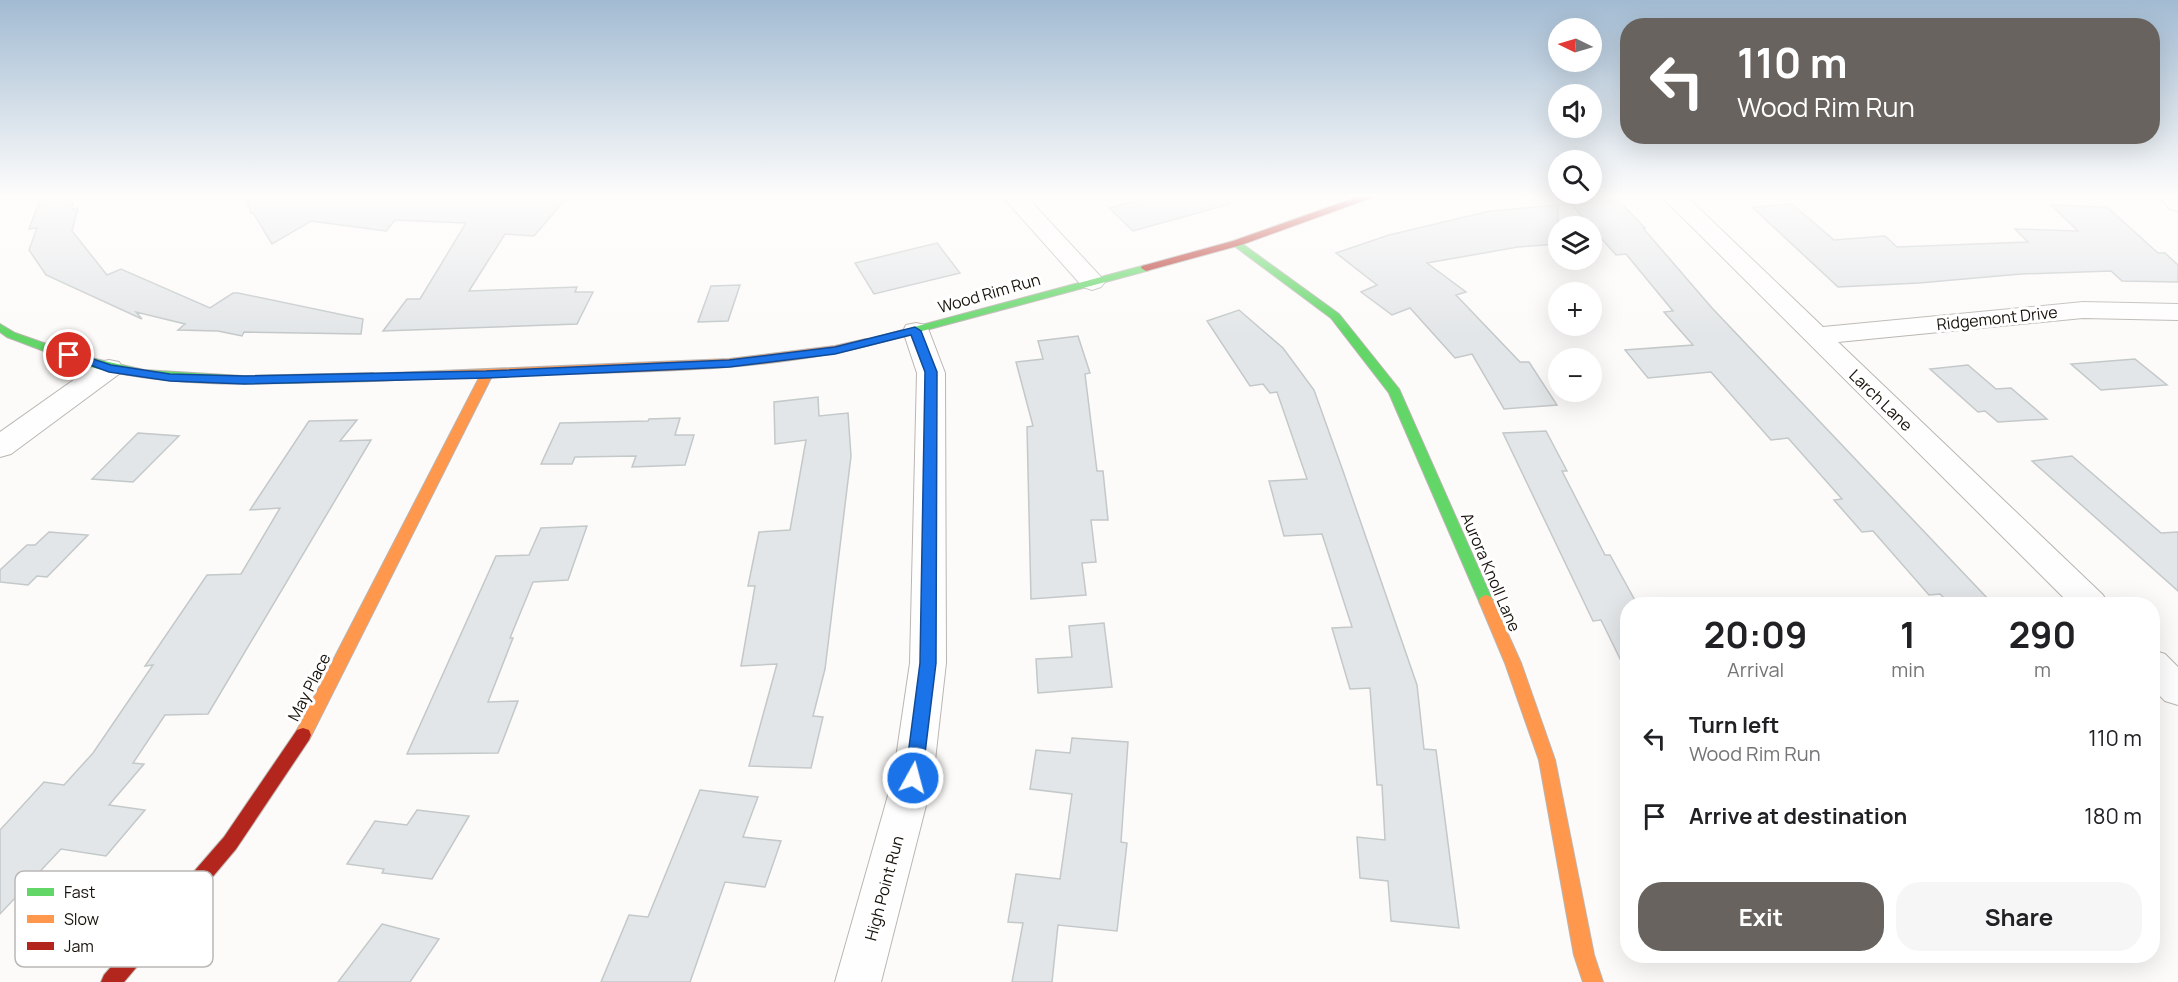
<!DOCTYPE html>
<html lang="en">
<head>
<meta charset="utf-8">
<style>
  :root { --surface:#fff; --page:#f6f6f6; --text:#202124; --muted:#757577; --accent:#68635e }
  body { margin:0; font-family:Manrope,sans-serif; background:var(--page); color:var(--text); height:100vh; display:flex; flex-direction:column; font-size:22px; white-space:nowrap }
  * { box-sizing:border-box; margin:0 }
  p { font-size:20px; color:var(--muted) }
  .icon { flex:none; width:33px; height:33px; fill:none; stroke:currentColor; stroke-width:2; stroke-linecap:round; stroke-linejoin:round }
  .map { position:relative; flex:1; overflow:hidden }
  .sheet { position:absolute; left:1620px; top:597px; width:540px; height:366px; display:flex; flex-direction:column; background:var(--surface); border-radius:24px; box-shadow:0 6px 24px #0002 }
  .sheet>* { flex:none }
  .top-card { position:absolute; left:1620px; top:18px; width:540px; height:126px; border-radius:24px; box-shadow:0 6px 24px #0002; background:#68635e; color:#fff; overflow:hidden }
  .needle { width:39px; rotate:275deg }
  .controls { position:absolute; left:1548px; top:18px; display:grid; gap:12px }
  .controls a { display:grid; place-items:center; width:54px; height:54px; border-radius:50%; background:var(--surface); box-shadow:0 6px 24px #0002; font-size:30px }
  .pin { position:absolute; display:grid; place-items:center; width:51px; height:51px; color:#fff; margin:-26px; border:3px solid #fff; border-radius:50%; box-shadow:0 2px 6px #0007 }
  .me { position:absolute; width:66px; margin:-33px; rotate:7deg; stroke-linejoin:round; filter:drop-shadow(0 0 4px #0008) }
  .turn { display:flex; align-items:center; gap:21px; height:126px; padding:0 18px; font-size:27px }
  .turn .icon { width:78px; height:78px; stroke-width:2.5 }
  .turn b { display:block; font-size:42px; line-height:51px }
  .eta { display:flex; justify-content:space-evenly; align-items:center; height:102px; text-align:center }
  .eta b { font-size:36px; font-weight:700; line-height:42px }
  .primary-button { display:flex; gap:12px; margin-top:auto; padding:12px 18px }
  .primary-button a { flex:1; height:69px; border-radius:24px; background:var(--accent); color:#fff; font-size:24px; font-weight:700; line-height:69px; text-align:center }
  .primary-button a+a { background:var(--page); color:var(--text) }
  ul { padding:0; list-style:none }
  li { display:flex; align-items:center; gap:18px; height:78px; padding:0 18px }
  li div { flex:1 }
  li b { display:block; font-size:22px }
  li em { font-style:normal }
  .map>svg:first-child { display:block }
  .building { fill:#e3e6e8; stroke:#c3c8c9; stroke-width:1.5 }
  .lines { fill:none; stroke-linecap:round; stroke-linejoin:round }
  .street-casing { stroke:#bab6b2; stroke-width:2 }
  .fast-casing { stroke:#bab6b2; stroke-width:2 }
  .slow-casing { stroke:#bab6b2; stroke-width:2 }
  .jam-casing { stroke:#bab6b2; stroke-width:2 }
  .street { fill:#fffefe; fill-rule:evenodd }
  .fast { fill:#63d668; fill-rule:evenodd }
  .slow { fill:#ff974d; fill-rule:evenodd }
  .jam { fill:#b3261e; fill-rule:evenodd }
  .route { fill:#1a73e8; stroke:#114b97; stroke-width:1.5 }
  .labels { text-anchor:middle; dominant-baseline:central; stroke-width:6; stroke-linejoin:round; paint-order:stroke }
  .street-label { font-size:16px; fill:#17110a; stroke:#fff }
  .key { fill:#fff; stroke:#b9b8b6; stroke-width:1.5 }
  .key-label { font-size:16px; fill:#17110a }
</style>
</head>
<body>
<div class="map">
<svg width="2178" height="982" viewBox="0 0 2178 982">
  <rect width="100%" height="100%" fill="#fdfbf9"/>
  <!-- building -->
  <path class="building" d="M42,195H76L71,209L78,208L72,231L107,275L121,269L210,308L233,293H238L363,319L361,334L244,332L242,336L218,331L178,330L185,324L136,312L142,319L46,275L29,250L37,228L29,229Z
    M252,195H569L534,236L505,234L469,291L577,287L575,292H593L577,324L383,331L407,299H420L466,223L395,220L386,231L311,221L272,244L254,214L251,213L247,201L252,199Z
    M1158,195H1229L1230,204L1133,231L1109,208Z
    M1618,200L1645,228H1643L1712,308L1989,600L1950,604L1940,594L1929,595L1873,531L1862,532L1834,500L1842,499L1788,438L1771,440L1711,372L1648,378L1625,350L1693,345L1664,312L1673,311L1626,254L1616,255L1571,204Z
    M1792,204L1834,240L1885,236L1897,247L2028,242L2015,229L2078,231L2051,205L2107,207L2158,253H2165L2178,265V282L2122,281L2111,271L2021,274L1919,283L1838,287L1752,207Z
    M1558,205V244L1518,247L1427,263L1466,292L1456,295L1520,362H1529L1557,405L1504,409L1472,354L1455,358L1410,308L1392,315L1361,292L1377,285L1336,253L1389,235L1490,211Z
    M937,243L960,273L874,294L855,263Z
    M740,285L728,321L698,322L711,286Z
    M1239,310L1283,348L1314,390L1343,471L1417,685L1424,749L1436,750L1459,928L1391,921L1388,881L1360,878L1357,837L1385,840L1382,785H1377L1370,688L1350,689L1332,628L1352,627L1322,534L1284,536L1269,481L1307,479L1277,392L1270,393L1263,384L1250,386L1207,321Z
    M1078,336L1090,373L1085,374L1097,471H1103L1108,520H1091L1096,562L1082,563L1086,595L1031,599L1027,427L1033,426L1016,362L1043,359L1038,341Z
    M2135,359L2167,385L2101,390L2071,364Z
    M1968,365L1996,389L2011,388L2047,419L1998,422L1985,411L1978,412L1930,369Z
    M818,397L819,416L848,413L851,456L825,669L813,716L823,717L811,768L749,766L777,664L741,666L755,586H748L759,532L790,530L806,440L775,444L774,402Z
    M680,418L675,435H694L685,465L632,467L636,456L575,457L572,464H541L560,423L648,421L649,419Z
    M357,420L340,441L371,440L208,714L165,715L133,763L144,764L109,805L145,810L106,856L61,849L0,914V830L44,782L64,785L93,753L153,665L145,666L207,575L241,574L280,508L250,510L309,421Z
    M1546,431L1567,471H1562L1605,555H1610L1637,604H1628V675L1601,620L1593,621L1503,433Z
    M138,433L179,436L133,482L92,479Z
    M2072,456L2161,533L2178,532V591L2032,461Z
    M587,526L568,580L533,582L510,638H513L488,702L518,701L498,753L407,754L496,556L529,555L541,528Z
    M49,532L88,535L47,577L37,576L28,585L0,582V570L27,545H35Z
    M1104,623L1112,687L1038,693L1036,659L1072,657L1069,626Z
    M1072,738L1128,742L1121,842L1127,843L1117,931L1058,925L1052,982H1012L1023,923L1008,922L1016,874L1060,879L1072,794L1030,789L1036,750L1070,753Z
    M700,790L758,797L743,837L781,841L765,887L725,882L690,982H601L629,915L648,917Z
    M417,810L469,816L432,879L382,873L384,869L347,864L375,821L407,825Z
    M382,924L439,939L410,982H338Z"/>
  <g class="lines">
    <!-- street casing -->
    <g class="street-casing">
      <path id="street" d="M1001,195H1025L1101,277L1105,282L1101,287L1092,290L1083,287Z
        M1660,195H1685L1823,327L2083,302L2178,304V320L2083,318L1838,342L2103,595L2108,604H2070Z
        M2157,195H2178V211L2170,209Z
        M916,323L926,325L929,331L945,373L946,663L933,778L881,982H835L893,778L910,663L917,373L903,331L906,325Z
        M109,360L119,362L123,368L119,374L11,454L0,457V432L99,362Z
        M2152,650L2165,654L2178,667V705L2165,701L2152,688Z"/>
    </g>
    <!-- fast casing -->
    <g class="fast-casing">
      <path id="fast" d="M1237,240L1339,314L1399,389L1493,601L1491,605H1481L1479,601L1389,393L1331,318L1233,245L1232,243Z
        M1146,265L1150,266V270L870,345H862L860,343L862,341Z
        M0,324L15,333L78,355L144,370L242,376L373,373L379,377L373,381C282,383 188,390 98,369C67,361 37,348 7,337L0,332Z"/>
    </g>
    <!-- slow casing -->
    <g class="slow-casing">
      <path id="slow" d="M866,339L870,341L872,343L870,345C752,375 614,371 492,376L309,740L303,742L297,740L295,735L297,730L480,376L373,381L367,377L369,374L729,359L835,346Z
        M1486,595L1491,597L1493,601L1521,663L1555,760L1594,955L1603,982H1583L1574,955L1539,760L1505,663L1479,601L1481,597Z"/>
    </g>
    <!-- jam casing -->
    <g class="jam-casing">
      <path id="jam" d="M1363,195H1379L1241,245L1146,271L1141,268L1142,266L1233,241Z
        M303,728L309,730L311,735L309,740L236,849L124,982H101L104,975L224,837L297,730Z"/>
    </g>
    <!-- street -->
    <use href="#street" class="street"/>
    <!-- fast -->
    <use href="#fast" class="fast"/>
    <!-- slow -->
    <use href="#slow" class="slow"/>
    <!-- jam -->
    <use href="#jam" class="jam"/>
  </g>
  <!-- sky -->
  <linearGradient id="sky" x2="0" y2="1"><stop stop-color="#a2bbd2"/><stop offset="0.59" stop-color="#fefdfc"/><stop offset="1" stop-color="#fefdfc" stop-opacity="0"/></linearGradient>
  <rect width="2178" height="333" fill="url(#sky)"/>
  <!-- route -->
  <path class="route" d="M915,327L921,331L937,372L936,663L922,778L919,783L913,785L907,783L905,778L920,663L925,372L911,335L835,354L729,367L486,378L244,384L170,381L109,372L63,355L69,351L111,365L170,374L244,376L486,371L729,360L835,347Z"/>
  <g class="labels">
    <!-- street labels -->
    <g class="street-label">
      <text transform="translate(989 293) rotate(-16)">Wood Rim Run</text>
      <text transform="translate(1997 318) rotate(-6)">Ridgemont Drive</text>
      <text transform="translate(1881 400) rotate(44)">Larch Lane</text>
      <text transform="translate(1491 572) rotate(67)">Aurora Knoll Lane</text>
      <text transform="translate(309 687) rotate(-63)">May Place</text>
      <text transform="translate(884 888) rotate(-75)">High Point Run</text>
    </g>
  </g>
  <!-- legend -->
  <rect x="15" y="871" width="198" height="96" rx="9" class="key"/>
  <rect x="27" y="888" width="27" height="8" fill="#63d668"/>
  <rect x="27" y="915" width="27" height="8" fill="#ff974d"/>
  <rect x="27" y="942" width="27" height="8" fill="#b3261e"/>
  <g class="key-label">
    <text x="64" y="898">Fast</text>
    <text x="64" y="925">Slow</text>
    <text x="64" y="952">Jam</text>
  </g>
</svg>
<div class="controls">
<a><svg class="needle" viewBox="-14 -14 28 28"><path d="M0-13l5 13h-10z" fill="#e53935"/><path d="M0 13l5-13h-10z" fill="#757577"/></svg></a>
<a><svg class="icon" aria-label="sound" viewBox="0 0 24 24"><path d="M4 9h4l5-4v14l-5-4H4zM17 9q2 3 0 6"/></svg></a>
<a><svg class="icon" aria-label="search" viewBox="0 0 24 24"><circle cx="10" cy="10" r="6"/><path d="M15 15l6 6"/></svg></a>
<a><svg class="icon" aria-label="layers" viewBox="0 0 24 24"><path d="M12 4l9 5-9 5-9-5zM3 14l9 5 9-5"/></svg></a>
<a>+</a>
<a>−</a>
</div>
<div class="pin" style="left:69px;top:355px;background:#d93025"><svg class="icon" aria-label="arrive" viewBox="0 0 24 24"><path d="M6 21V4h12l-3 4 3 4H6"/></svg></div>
<svg class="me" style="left:913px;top:778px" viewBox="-20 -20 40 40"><circle r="17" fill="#1a73e8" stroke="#fff" stroke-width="3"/><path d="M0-11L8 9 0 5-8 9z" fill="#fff"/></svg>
<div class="top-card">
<div class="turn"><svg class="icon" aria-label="left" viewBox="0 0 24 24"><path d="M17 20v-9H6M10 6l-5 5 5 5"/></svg><div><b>110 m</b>Wood Rim Run</div></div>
</div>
<section class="sheet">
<div class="eta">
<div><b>20:09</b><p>Arrival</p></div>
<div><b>1</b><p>min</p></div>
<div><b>290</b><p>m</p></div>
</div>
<ul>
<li><svg class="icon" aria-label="left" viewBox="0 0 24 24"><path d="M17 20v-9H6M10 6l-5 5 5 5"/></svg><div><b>Turn left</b><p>Wood Rim Run</p></div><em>110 m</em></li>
<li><svg class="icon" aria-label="arrive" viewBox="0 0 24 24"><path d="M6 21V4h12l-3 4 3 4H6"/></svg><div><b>Arrive at destination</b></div><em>180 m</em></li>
</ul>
<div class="primary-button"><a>Exit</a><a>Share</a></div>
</section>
</div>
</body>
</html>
